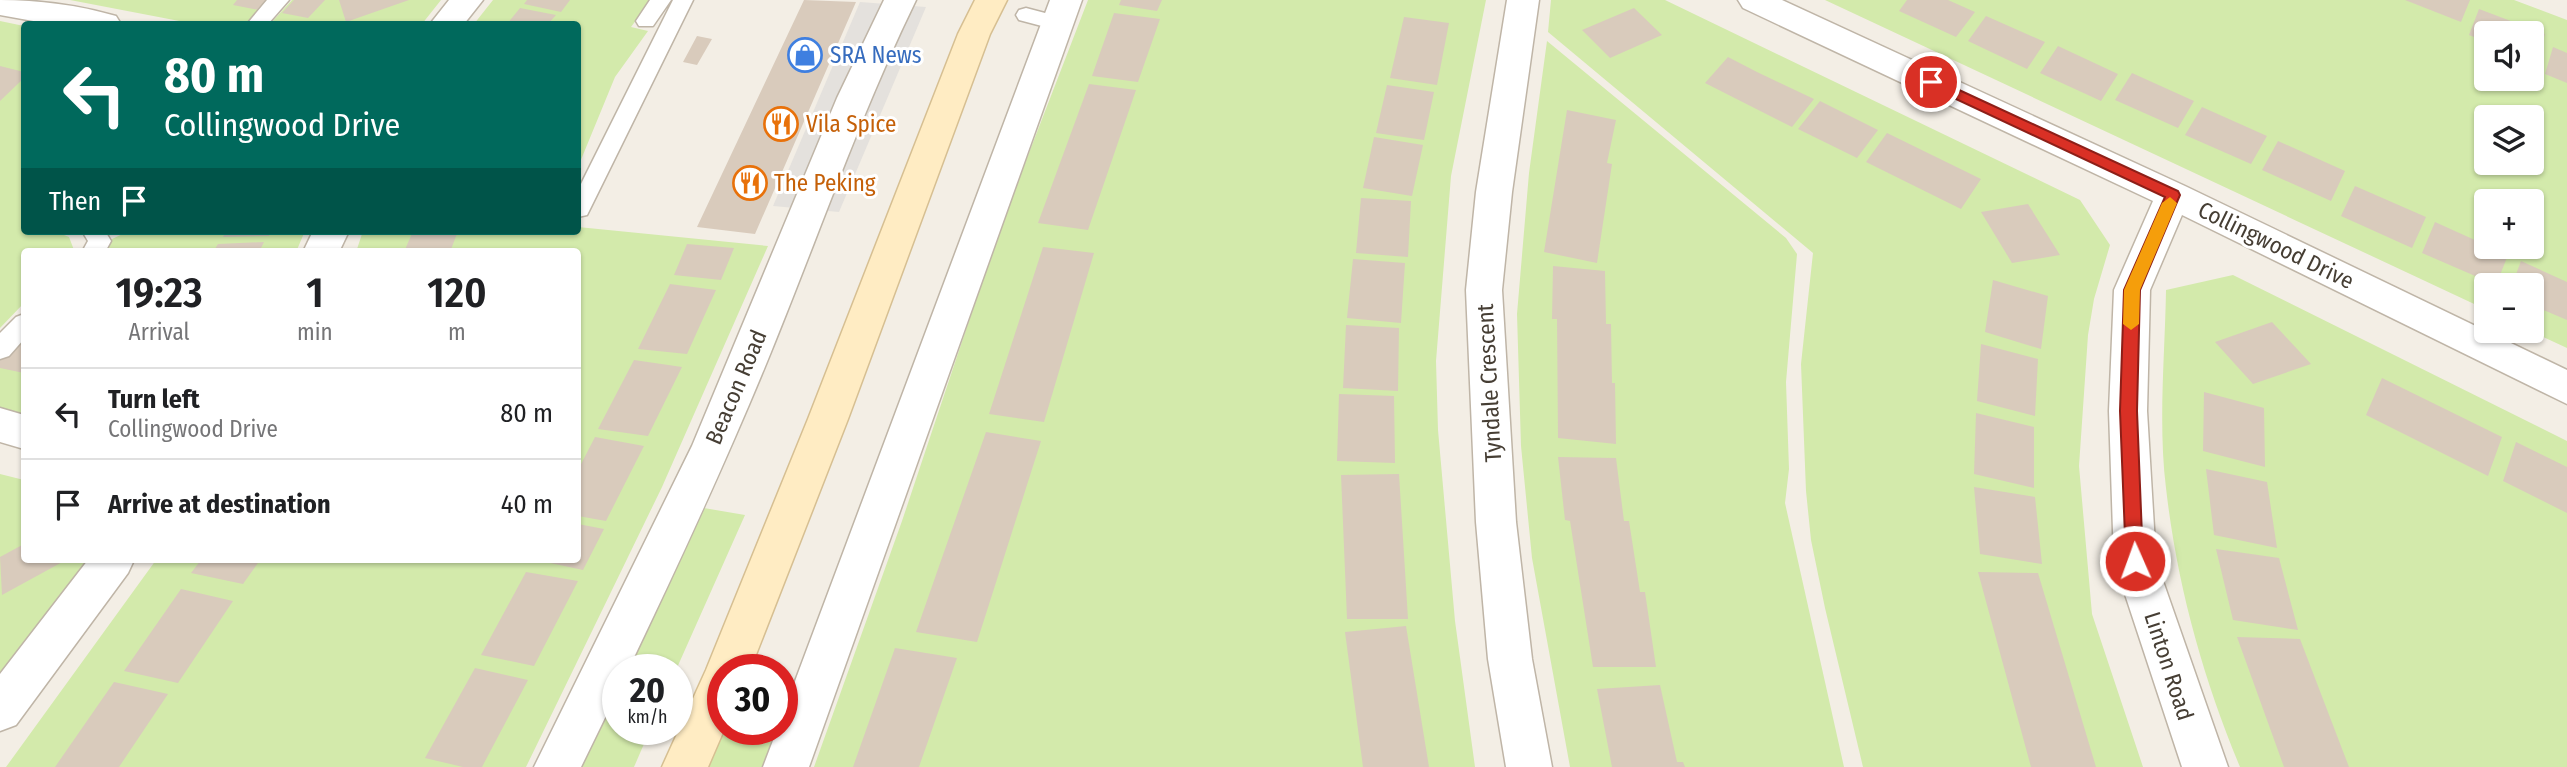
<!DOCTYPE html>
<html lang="en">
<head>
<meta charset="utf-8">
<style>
  :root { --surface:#fff; --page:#f6f6f6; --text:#202124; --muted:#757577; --line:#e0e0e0 }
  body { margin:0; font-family:"Fira Sans Condensed",sans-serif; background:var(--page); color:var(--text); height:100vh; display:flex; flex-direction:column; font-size:26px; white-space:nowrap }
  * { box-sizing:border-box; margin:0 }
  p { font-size:23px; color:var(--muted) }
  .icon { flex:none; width:38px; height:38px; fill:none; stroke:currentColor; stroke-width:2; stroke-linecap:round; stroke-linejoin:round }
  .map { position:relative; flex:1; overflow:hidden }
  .panel { position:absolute; left:21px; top:248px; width:560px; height:315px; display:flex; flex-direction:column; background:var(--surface); border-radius:7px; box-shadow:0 2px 5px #0004 }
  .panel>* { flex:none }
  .guide { position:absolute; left:21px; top:21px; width:560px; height:214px; border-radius:7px; box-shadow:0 2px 5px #0004; background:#00695c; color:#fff; overflow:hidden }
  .tools { position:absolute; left:2474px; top:21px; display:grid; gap:14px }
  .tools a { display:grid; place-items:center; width:70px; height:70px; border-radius:7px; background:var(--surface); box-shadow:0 2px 5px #0004; font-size:35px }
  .speed { position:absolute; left:602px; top:654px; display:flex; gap:14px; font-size:35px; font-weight:700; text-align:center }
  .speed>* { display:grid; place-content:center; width:91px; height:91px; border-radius:50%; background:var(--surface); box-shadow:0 2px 5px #0004; line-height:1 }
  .speed small { font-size:18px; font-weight:400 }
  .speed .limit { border:10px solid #d22; background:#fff; color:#111 }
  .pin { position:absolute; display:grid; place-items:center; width:60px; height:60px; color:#fff; margin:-30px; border:4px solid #fff; border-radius:50%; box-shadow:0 2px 7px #0007 }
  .me { position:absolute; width:77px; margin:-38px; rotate:358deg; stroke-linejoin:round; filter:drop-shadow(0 0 5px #0008) }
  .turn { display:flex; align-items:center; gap:24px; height:147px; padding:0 28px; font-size:32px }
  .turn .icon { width:91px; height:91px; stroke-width:2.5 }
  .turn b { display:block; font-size:49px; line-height:60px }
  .then { display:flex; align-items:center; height:66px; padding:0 28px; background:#0003; gap:14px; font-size:26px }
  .eta { display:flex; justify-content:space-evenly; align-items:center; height:119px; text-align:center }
  .eta b { font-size:42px; font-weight:600; line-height:49px }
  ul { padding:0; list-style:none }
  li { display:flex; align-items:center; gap:21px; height:91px; padding:0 28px; border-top:2px solid var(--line) }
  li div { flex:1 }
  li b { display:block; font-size:26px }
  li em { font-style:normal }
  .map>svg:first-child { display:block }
  .green { fill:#d3eaab; fill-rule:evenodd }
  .parking { fill:#e4e1dd }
  .building { fill:#d9cbbc }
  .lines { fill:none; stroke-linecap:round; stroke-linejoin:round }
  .lane-casing { stroke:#bfb5a7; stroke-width:3 }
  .street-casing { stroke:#bfb5a7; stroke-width:3 }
  .secondary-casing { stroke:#d6bf92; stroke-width:3 }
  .lane { fill:#fff; fill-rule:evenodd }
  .street { fill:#fff; fill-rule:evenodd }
  .secondary { fill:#ffecc3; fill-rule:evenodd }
  .route { fill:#d93025; stroke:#8d1f18; stroke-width:2 }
  .slow { fill:#f59e0b }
  .labels { text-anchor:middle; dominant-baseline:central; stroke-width:6; stroke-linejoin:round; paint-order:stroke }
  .shop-label { font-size:23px; fill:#366cbe; stroke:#fff; text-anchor:start }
  .food-label { font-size:23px; fill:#c56008; stroke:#fff; text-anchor:start }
  .street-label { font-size:23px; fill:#463e34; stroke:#fff }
</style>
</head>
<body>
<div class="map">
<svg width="2567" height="767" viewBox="0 0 2567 767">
  <rect width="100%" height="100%" fill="#f3eee5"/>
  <!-- green -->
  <path class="green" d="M70,0H273L250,24H195Z
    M292,0H441L422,24H270Z
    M493,0H651L631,27L648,31L615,77L578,167V24H474Z
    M1088,0H1486L1451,176L1436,361L1438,430L1455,621L1475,767H814L902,521L1000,228Z
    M1551,0H1665L2080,200L2110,245L2094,299L2088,335L2079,466L2092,614L2143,767H1863L1825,608L1811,540L1806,491L1801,364L1813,253L1548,32Z
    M1825,0H2514L2567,20V348L2530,331L2532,285H2487V310ZM2487,33H2532V79H2487ZM2487,117H2532V163H2487ZM2487,201H2532V247H2487Z
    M0,21L24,26V231H54L69,237L74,250L24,252V303L0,328Z
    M1547,41L1786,238L1797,254L1786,382L1789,469L1785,503L1844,767H1570L1532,558L1521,446L1517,314L1529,173Z
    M578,227L768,246L662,487L526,767H6L156,560H578V252H356L363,231H578Z
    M129,231H305L296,252H104L112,239Z
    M2233,275L2567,441V767H2240C2203,678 2177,585 2166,488C2158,423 2165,355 2166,290Z
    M24,327V418L0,412V351Z
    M0,474L24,480V560H87L0,684Z
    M698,507L745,515L676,670H623Z
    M618,681V730H650L634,767H578Z
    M723,730H778L763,767H698Z"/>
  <!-- parking -->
  <path class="parking" d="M860,2L926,7L839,212L773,206Z"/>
  <!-- building -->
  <path class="building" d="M237,0H268L259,10L233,5Z
    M294,0H325L308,18L282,13Z
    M339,0H409L346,22Z
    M527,0H570L561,12L524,4Z
    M804,0L856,2L755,234L697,227Z
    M1121,0H1162L1157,11L1119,5Z
    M1907,0H1948L1975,12L1956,37L1899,11Z
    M2405,0H2470L2461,22Z
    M520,8L556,15L548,24H507Z
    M1634,8L1662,35L1610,58L1582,30Z
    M2479,9L2545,34L2536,61L2532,59V33H2487V42L2469,35Z
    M1114,13L1160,19L1138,82L1092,76Z
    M1986,16L2045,42L2027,69L1968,41Z
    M1404,17L1449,23L1437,85L1390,78Z
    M697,36L712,39L697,65L683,62Z
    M2058,46L2118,74L2101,101L2040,73Z
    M2553,47L2567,53V83L2545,74Z
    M1728,57L1757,72L1814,99L1792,127L1705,83Z
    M0,66L24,72V78L0,101Z
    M2132,73L2194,101L2178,128L2115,100Z
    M1089,84L1136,90L1088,230L1038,223Z
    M1387,85L1434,92L1424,140L1376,133Z
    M1820,101L1878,130L1857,158L1798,129Z
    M2202,107L2267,136L2251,164L2185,135Z
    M1567,110L1616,120L1607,163L1612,164L1597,263L1544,252Z
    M1887,133L1981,179L1961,209L1866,162Z
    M1374,137L1423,145L1412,196L1363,188Z
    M2278,141L2345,171L2331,201L2262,170Z
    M2355,186L2426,217L2412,248L2341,216Z
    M1361,198L1411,201L1408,257L1356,253Z
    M2028,204L2060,255L2012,263L1981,212Z
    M2435,222L2508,255L2496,285L2422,253Z
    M226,231H271L269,236L223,237Z
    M413,231H458L450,252H404Z
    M264,242L259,252H213L218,244Z
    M687,244L734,248L721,280L674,275Z
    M1043,247L1094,253L1044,422L989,414Z
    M1353,259L1405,263L1401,323L1347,318Z
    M2521,261L2567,282V320L2532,305V285H2512Z
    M1553,266L1605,271L1606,324H1611L1612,383H1615L1616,444L1558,438L1557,319H1552Z
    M1993,280L2048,296L2041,349L1985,332Z
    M670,284L716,290L687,354L638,349Z
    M2272,322L2311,364L2253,384L2215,342Z
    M1346,325L1399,328L1398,391L1343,388Z
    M24,328V373L0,368V355Z
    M1981,344L2038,359L2035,416L1977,401Z
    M634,360L682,367L648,436L598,429Z
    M2382,378L2502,437L2488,476L2366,415Z
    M2204,392L2264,408L2265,467L2203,451Z
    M1339,394L1394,396L1395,463L1337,461Z
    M1976,413L2034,427V488L1974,474Z
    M986,432L1041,441L977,642L916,632Z
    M595,437L644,446L606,521L578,516V470Z
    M2516,442L2567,467V513L2503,481Z
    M1558,457L1616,458L1624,521H1629L1640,592H1645L1656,667H1593L1570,521L1565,520Z
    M2206,469L2267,482L2277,548L2214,535Z
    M1399,474L1408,619H1347L1341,475Z
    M1974,487L2035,497L2042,564L1980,554Z
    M578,524L604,529L583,570L541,561L578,560Z
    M24,544V560H66L2,595L0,557Z
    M2216,549L2279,558L2298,630L2233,620Z
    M201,560H260L243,584L191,573Z
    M526,572L578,581L534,666L481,655Z
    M1978,572L2038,573L2096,767H2031Z
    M181,589L233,601L178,683L124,671Z
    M1406,626L1429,767H1363L1345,632Z
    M2237,637L2300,639L2349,767H2284Z
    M895,648L957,658L919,767H853Z
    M475,668L528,680L482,767H463L425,758Z
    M114,682L168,694L119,767H55Z
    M1660,685L1677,762H1683L1685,767H1612L1597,689Z"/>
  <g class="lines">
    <!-- lane casing -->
    <g class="lane-casing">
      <path id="lane" d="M267,0H289L268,24H247Z
        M650,0H671L653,26H639L636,21Z
        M673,0H693L590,209L587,215L578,217V190Z
        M1026,8L1064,18L1067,23L1057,30L1019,20L1016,15L1019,10Z
        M82,231H105L111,241L105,252H82L88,241Z
        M24,314V339L9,356L0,359V333L16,317Z"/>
    </g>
    <!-- street casing -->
    <g class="street-casing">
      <path id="street" d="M0,0C39,0 78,5 116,16L121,24H50L0,15Z
        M449,0H483L464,24H430Z
        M884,0H916C860,115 819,234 771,352C727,460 678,565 628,670H618V691L581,767H534L692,446L837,98Z
        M1050,0H1082L809,767H763L777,730H782V716Z
        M1507,0H1539L1512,192L1502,290L1516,522L1532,659L1552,767H1506L1488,659L1476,522L1466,290L1476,192Z
        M1738,0H1782L2185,186L2567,370V404L2182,215L2150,290L2147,411L2156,561L2228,767H2182L2114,561L2109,411L2114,290L2153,201L1743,8Z
        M313,231H349L339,252H303Z
        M0,408L24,415V449L0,442Z
        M88,560H134L128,573L16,725L0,731V674Z"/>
    </g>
    <!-- secondary casing -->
    <g class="secondary-casing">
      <path id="secondary" d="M975,0H1007L990,34L848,419L750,670H723L724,730L708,767H662L706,670L808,419L958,34Z"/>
    </g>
    <!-- lane -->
    <use href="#lane" class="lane"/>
    <!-- street -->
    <use href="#street" class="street"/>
    <!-- secondary -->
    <use href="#secondary" class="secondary"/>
  </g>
  <!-- route -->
  <path class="route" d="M1931,77L2178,191L2180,195L2140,290L2137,411L2143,561L2141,567H2129L2126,561L2120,411L2124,290L2165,197L1926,85L1924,82Z"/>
  <!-- slow -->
  <path class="slow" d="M2170,197L2177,203L2140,290L2139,324L2131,330L2123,324L2124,290L2162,203Z"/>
  <!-- icons -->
  <defs>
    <g id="shop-ring" transform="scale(1.75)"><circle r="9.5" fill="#fff" stroke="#3f7fe0" stroke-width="1.5"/><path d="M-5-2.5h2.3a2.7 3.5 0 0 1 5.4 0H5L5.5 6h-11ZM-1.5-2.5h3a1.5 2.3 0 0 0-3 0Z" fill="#3f7fe0"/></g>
    <g id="restaurant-ring" transform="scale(1.75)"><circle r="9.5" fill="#fff" stroke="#e8710a" stroke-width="1.5"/><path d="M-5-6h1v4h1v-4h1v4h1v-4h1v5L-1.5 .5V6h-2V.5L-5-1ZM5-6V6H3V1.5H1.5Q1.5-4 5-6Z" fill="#e8710a"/></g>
  </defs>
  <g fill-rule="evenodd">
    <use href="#shop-ring" x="805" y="55"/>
    <use href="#restaurant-ring" x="781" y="124"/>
    <use href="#restaurant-ring" x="750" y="183"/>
  </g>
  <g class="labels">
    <!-- shop labels -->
    <g class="shop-label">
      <text x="830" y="55">SRA News</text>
    </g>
    <!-- food labels -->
    <g class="food-label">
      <text x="806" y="124">Vila Spice</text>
      <text x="774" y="183">The Peking</text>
    </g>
    <!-- street labels -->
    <g class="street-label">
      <text transform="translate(2276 245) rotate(26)">Collingwood Drive</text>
      <text transform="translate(1489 383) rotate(-93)">Tyndale Crescent</text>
      <text transform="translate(736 387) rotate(-67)">Beacon Road</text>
      <text transform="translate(2169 666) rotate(72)">Linton Road</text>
    </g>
  </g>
</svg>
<div class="tools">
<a><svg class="icon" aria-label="sound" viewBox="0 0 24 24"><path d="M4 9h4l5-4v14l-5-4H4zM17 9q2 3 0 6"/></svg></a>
<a><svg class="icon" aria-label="layers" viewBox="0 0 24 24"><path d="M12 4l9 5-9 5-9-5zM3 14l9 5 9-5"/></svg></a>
<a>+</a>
<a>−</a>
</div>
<div class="speed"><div>20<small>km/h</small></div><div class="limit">30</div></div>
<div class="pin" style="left:1931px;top:82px;background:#d93025"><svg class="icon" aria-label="arrive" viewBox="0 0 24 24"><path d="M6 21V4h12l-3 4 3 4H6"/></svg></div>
<svg class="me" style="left:2135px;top:561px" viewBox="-20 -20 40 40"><circle r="17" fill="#d93025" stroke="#fff" stroke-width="3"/><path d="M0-11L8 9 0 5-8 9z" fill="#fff"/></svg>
<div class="guide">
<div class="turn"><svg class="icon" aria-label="left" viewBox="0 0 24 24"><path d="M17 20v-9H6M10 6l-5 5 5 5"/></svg><div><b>80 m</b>Collingwood Drive</div></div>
<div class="then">Then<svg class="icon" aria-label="arrive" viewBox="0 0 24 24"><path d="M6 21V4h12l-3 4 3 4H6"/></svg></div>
</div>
<section class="panel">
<div class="eta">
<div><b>19:23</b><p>Arrival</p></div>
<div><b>1</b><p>min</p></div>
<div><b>120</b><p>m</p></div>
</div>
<ul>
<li><svg class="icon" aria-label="left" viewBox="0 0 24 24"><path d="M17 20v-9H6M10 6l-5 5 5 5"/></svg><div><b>Turn left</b><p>Collingwood Drive</p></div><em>80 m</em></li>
<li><svg class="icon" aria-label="arrive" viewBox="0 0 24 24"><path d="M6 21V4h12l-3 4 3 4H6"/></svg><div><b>Arrive at destination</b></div><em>40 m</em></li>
</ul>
</section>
</div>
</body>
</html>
